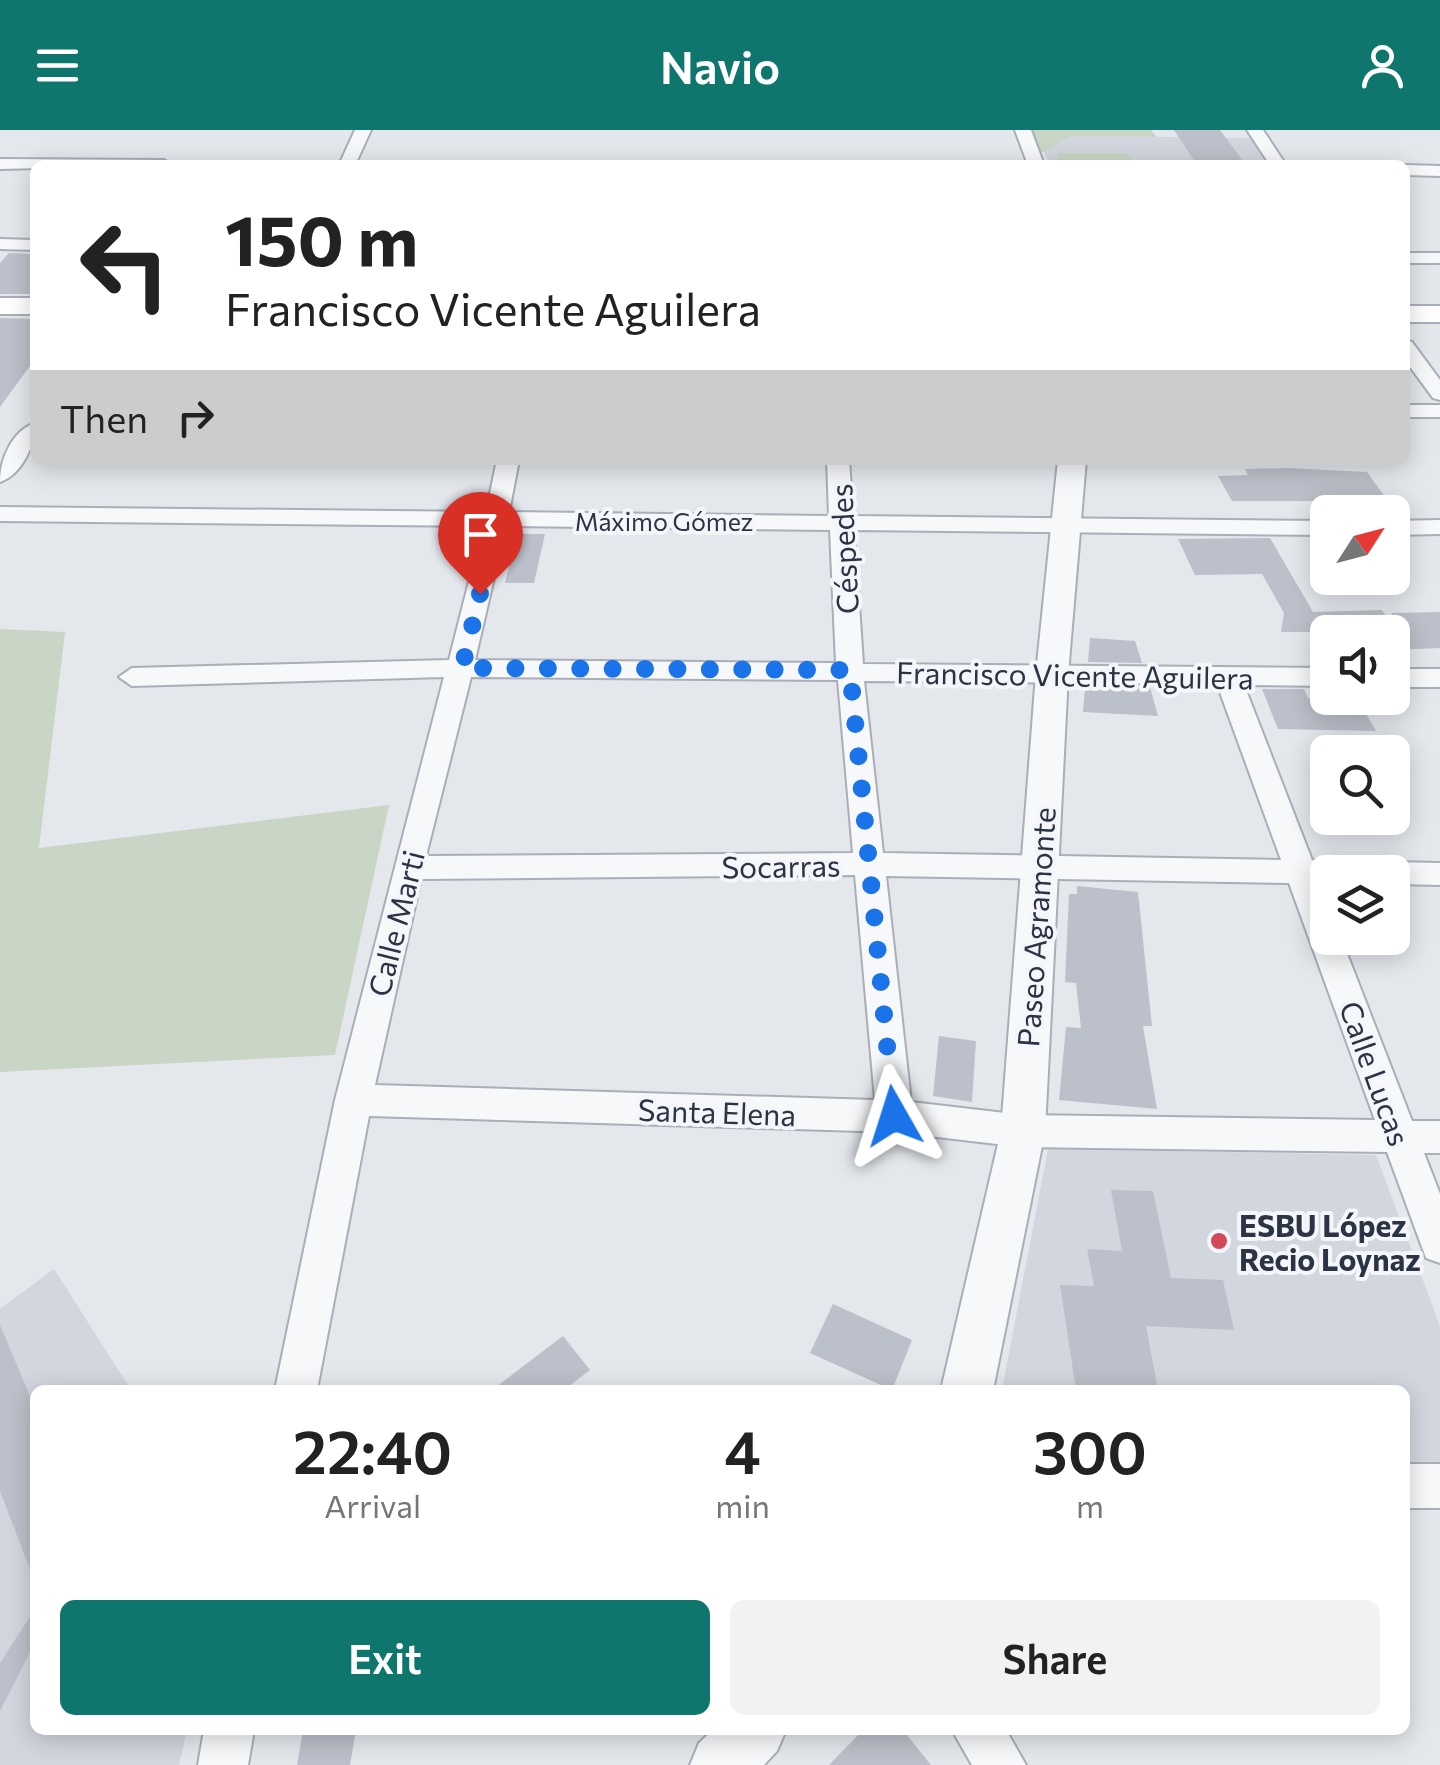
<!DOCTYPE html>
<html lang="en">
<head>
<meta charset="utf-8">
<style>
  :root { --surface:#fff; --page:#f2f2f2; --text:#222; --muted:#767676; --accent:#0f766e }
  body { margin:0; font-family:Commissioner,sans-serif; background:var(--page); color:var(--text); height:100vh; display:flex; flex-direction:column; font-size:38px; white-space:nowrap }
  * { box-sizing:border-box; margin:0 }
  p { font-size:32px; color:var(--muted) }
  .icon { flex:none; width:55px; height:55px; fill:none; stroke:currentColor; stroke-width:2; stroke-linecap:round; stroke-linejoin:round }
  .map { position:relative; flex:1; overflow:hidden }
  .sheet { position:absolute; left:30px; top:1255px; width:1380px; height:350px; display:flex; flex-direction:column; background:var(--surface); border-radius:15px; box-shadow:0 5px 25px #0003 }
  .sheet>* { flex:none }
  .guide { position:absolute; left:30px; top:30px; width:1380px; height:305px; border-radius:15px; box-shadow:0 5px 25px #0003; background:#fff; color:var(--text); overflow:hidden }
  .needle { width:65px; rotate:54deg }
  .buttons { position:absolute; left:1310px; top:365px; display:grid; gap:20px }
  .buttons a { display:grid; place-items:center; width:100px; height:100px; border-radius:15px; background:var(--surface); box-shadow:0 5px 25px #0003; font-size:50px }
  .pin { position:absolute; display:grid; place-items:center; width:85px; height:85px; color:#fff; margin:-102px -42px; border-radius:50% 50% 50% 0; rotate:-45deg; box-shadow:0 0 10px #0007 }
  .pin .icon { rotate:45deg }
  .me { position:absolute; width:110px; margin:-55px; rotate:354deg; stroke-linejoin:round; filter:drop-shadow(0 0 8px #0008) }
  .turn { display:flex; align-items:center; gap:35px; height:210px; padding:0 30px; font-size:45px }
  .turn .icon { width:130px; height:130px; stroke-width:2.5 }
  .turn b { display:block; font-size:70px; line-height:85px }
  .then { display:flex; align-items:center; height:95px; padding:0 30px; background:#0003; gap:20px; font-size:38px }
  .eta { display:flex; justify-content:space-evenly; align-items:center; height:170px; text-align:center }
  .eta b { font-size:60px; font-weight:600; line-height:70px }
  .cta { display:flex; gap:20px; margin-top:auto; padding:20px 30px }
  .cta a { flex:1; height:115px; border-radius:15px; background:var(--accent); color:#fff; font-size:40px; font-weight:600; line-height:115px; text-align:center }
  .cta a+a { background:var(--page); color:var(--text) }
  header { display:flex; justify-content:space-between; align-items:center; height:130px; padding:0 30px; background:var(--accent); color:#fff; font-size:45px; font-weight:600 }
  .map>svg:first-child { display:block }
  .built { fill:#d2d6de }
  .green { fill:#c9d6c5 }
  .building { fill:#bbc0ca }
  .lines { fill:none; stroke-linecap:round; stroke-linejoin:round }
  .minor-casing { stroke:#a9aeb7; stroke-width:4 }
  .tertiary-casing { stroke:#a9aeb7; stroke-width:4 }
  .secondary-casing { stroke:#a9aeb7; stroke-width:4 }
  .minor { fill:#f7f8fa; fill-rule:evenodd }
  .tertiary { fill:#f7f8fa; fill-rule:evenodd }
  .secondary { fill:#fff; fill-rule:evenodd }
  .route { stroke:#1a73e8; stroke-width:18; stroke-dasharray:0 32.4 }
  .poi-dot { fill:#d1495b; stroke:#f4f6f9; stroke-width:4 }
  .labels { text-anchor:middle; dominant-baseline:central; stroke-width:8; stroke-linejoin:round; paint-order:stroke }
  .far-street-label { font-size:25px; fill:#2b3445; stroke:#f4f6f9 }
  .street-label { font-size:30px; fill:#2b3445; stroke:#f4f6f9 }
  .poi-label { font-size:30px; font-weight:bold; fill:#2b3445; stroke:#f4f6f9; text-anchor:start }
</style>
</head>
<body>
<header><svg class="icon" aria-label="menu" viewBox="0 0 24 24"><path d="M4 6h16M4 12h16M4 18h16"/></svg>Navio<svg class="icon" aria-label="person" viewBox="0 0 24 24"><circle cx="12" cy="8" r="4"/><path d="M4 21q1-7 8-7t8 7"/></svg></header>
<div class="map">
<svg width="1440" height="1635" viewBox="0 0 1440 1635">
  <rect width="100%" height="100%" fill="#e4e7ec"/>
  <!-- built -->
  <path class="built" d="M1069,6L1262,8L1276,35H1050L1044,22Z
    M1048,1019L1376,1025L1440,1196V1333L1405,1332V1260H1002Z
    M54,1139L131,1260H35V1600H187L179,1635H0V1179Z"/>
  <!-- green -->
  <path class="green" d="M1022,0H1151L1157,7L1070,6L1044,22L1031,21Z
    M1057,23H1128L1135,35H1062Z
    M0,499L65,502L39,718L389,675L335,925L0,942Z"/>
  <!-- building -->
  <path class="building" d="M1174,0H1220L1246,35L1195,32Z
    M9,123L35,124V164H0V133Z
    M0,188L35,189V229L0,277Z
    M1287,338L1367,342L1388,371H1232L1218,346L1248,345L1245,339Z
    M517,404H545L534,453H505Z
    M1270,408L1313,482L1382,480L1392,495V483L1440,482V518L1392,520V502H1281L1284,483L1262,444L1195,445L1178,409Z
    M1090,508L1135,511L1142,533L1088,532Z
    M1085,557H1150L1158,586L1083,582Z
    M1262,559H1304L1308,568H1357L1376,601L1278,599Z
    M1077,756L1138,762L1152,896H1143L1157,979L1059,970L1066,897L1081,898L1076,853L1065,852L1069,764H1077Z
    M939,906L976,911L972,972L933,966Z
    M1111,1060L1153,1061L1171,1148L1223,1150L1234,1200L1146,1196L1158,1260H1076L1060,1155L1094,1156L1087,1119L1122,1121Z
    M833,1174L912,1210L892,1260L810,1223Z
    M0,1195L35,1278L33,1447L0,1361Z
    M563,1206L590,1240L564,1260H492Z
    M31,1485L35,1512L0,1581V1533Z
    M303,1600H356L350,1635H297Z
    M863,1600H903L931,1635H829Z"/>
  <g class="lines">
    <!-- minor casing -->
    <g class="minor-casing">
      <path id="minor" d="M355,0H371L355,35H339Z
        M1015,0H1031L1044,35H1028Z
        M1247,0H1263L1286,35H1270Z
        M0,29L164,30L172,35L0,39Z
        M1405,35L1440,36V46L1405,45Z
        M0,109L35,110V120L0,119Z
        M1405,123H1440V133H1405Z
        M1405,210L1412,212L1440,250V270L1433,268L1405,230Z
        M1405,275H1440V287H1405Z
        M35,293C35,314 23,344 0,352C0,329 12,301 35,293Z
        M497,330H519L509,382L829,386L827,330H849L853,386L1328,391V405L854,400L863,534L1328,538V556L1244,555L1312,730L1344,734L1348,742H1328V753H1321L1328,771V808H1341L1412,991H1440V1023H1424L1440,1064V1133L1426,1128L1387,1022L1023,1017L894,1002L369,986L317,1260H275L335,970L444,547L132,556L119,547L132,538L449,530L483,396L0,391V377L486,382ZM506,396L830,400L836,533L475,530ZM471,547L838,550L853,723L426,726ZM864,551L1217,554L1281,730L883,723ZM855,745L875,970L375,955L421,749ZM886,746L1289,753L1375,990L1023,985L911,972Z
        M1440,390V404L1392,405V391Z
        M1392,539H1440V557H1392Z
        M1392,732L1440,733V755L1392,754V742H1377L1381,735Z
        M1405,1334H1440V1378H1405Z
        M204,1600H254L248,1635H198Z
        M952,1600H1006L1026,1635H972Z"/>
    </g>
    <!-- tertiary casing -->
    <g class="tertiary-casing">
      <path id="tertiary" d="M1058,330H1086L1068,544L1045,1001L993,1260H941L1001,1001L1036,544Z
        M713,1600H786L777,1621L764,1635H690L699,1613Z"/>
    </g>
    <!-- secondary casing -->
    <g class="secondary-casing">
      <path id="secondary" d="M0,168H35V184H0Z
        M1405,176H1440V192H1405Z"/>
    </g>
    <!-- minor -->
    <use href="#minor" class="minor"/>
    <!-- tertiary -->
    <use href="#tertiary" class="tertiary"/>
    <!-- secondary -->
    <use href="#secondary" class="secondary"/>
  </g>
  <g class="lines">
    <!-- route -->
    <path class="route" d="M480,464L462,538L850,540L894,986"/>
  </g>
  <!-- markers -->
  <circle class="poi-dot" cx="1219" cy="1111" r="10"/>
  <g class="labels">
    <!-- far-street labels -->
    <g class="far-street-label">
      <text x="664" y="391">Máximo Gómez</text>
    </g>
    <!-- street labels -->
    <g class="street-label">
      <text transform="translate(843 419) rotate(-93)">Céspedes</text>
      <text transform="translate(1075 544) rotate(1)">Francisco Vicente Aguilera</text>
      <text transform="translate(781 735) rotate(-1)">Socarras</text>
      <text transform="translate(395 793) rotate(-76)">Calle Marti</text>
      <text transform="translate(1035 797) rotate(-86)">Paseo Agramonte</text>
      <text transform="translate(1376 943) rotate(70)">Calle Lucas</text>
      <text transform="translate(717 981) rotate(2)">Santa Elena</text>
    </g>
    <!-- poi labels -->
    <g class="poi-label">
      <text x="1239" y="1094">ESBU López<tspan x="1239" dy="34">Recio Loynaz</tspan></text>
    </g>
  </g>
</svg>
<div class="buttons">
<a><svg class="needle" viewBox="-14 -14 28 28"><path d="M0-13l5 13h-10z" fill="#e53935"/><path d="M0 13l5-13h-10z" fill="#767676"/></svg></a>
<a><svg class="icon" aria-label="sound" viewBox="0 0 24 24"><path d="M4 9h4l5-4v14l-5-4H4zM17 9q2 3 0 6"/></svg></a>
<a><svg class="icon" aria-label="search" viewBox="0 0 24 24"><circle cx="10" cy="10" r="6"/><path d="M15 15l6 6"/></svg></a>
<a><svg class="icon" aria-label="layers" viewBox="0 0 24 24"><path d="M12 4l9 5-9 5-9-5zM3 14l9 5 9-5"/></svg></a>
</div>
<div class="pin" style="left:480px;top:464px;background:#d93025"><svg class="icon" aria-label="arrive" viewBox="0 0 24 24"><path d="M6 21V4h12l-3 4 3 4H6"/></svg></div>
<svg class="me" style="left:894px;top:986px" viewBox="-20 -20 40 40"><path d="M0-17L14 15 0 8-14 15z" fill="#1a73e8" stroke="#fff" stroke-width="4"/></svg>
<div class="guide">
<div class="turn"><svg class="icon" aria-label="left" viewBox="0 0 24 24"><path d="M17 20v-9H6M10 6l-5 5 5 5"/></svg><div><b>150 m</b>Francisco Vicente Aguilera</div></div>
<div class="then">Then<svg class="icon" aria-label="right" viewBox="0 0 24 24"><path d="M7 20v-9h11M14 6l5 5-5 5"/></svg></div>
</div>
<section class="sheet">
<div class="eta">
<div><b>22:40</b><p>Arrival</p></div>
<div><b>4</b><p>min</p></div>
<div><b>300</b><p>m</p></div>
</div>
<div class="cta"><a>Exit</a><a>Share</a></div>
</section>
</div>
</body>
</html>
